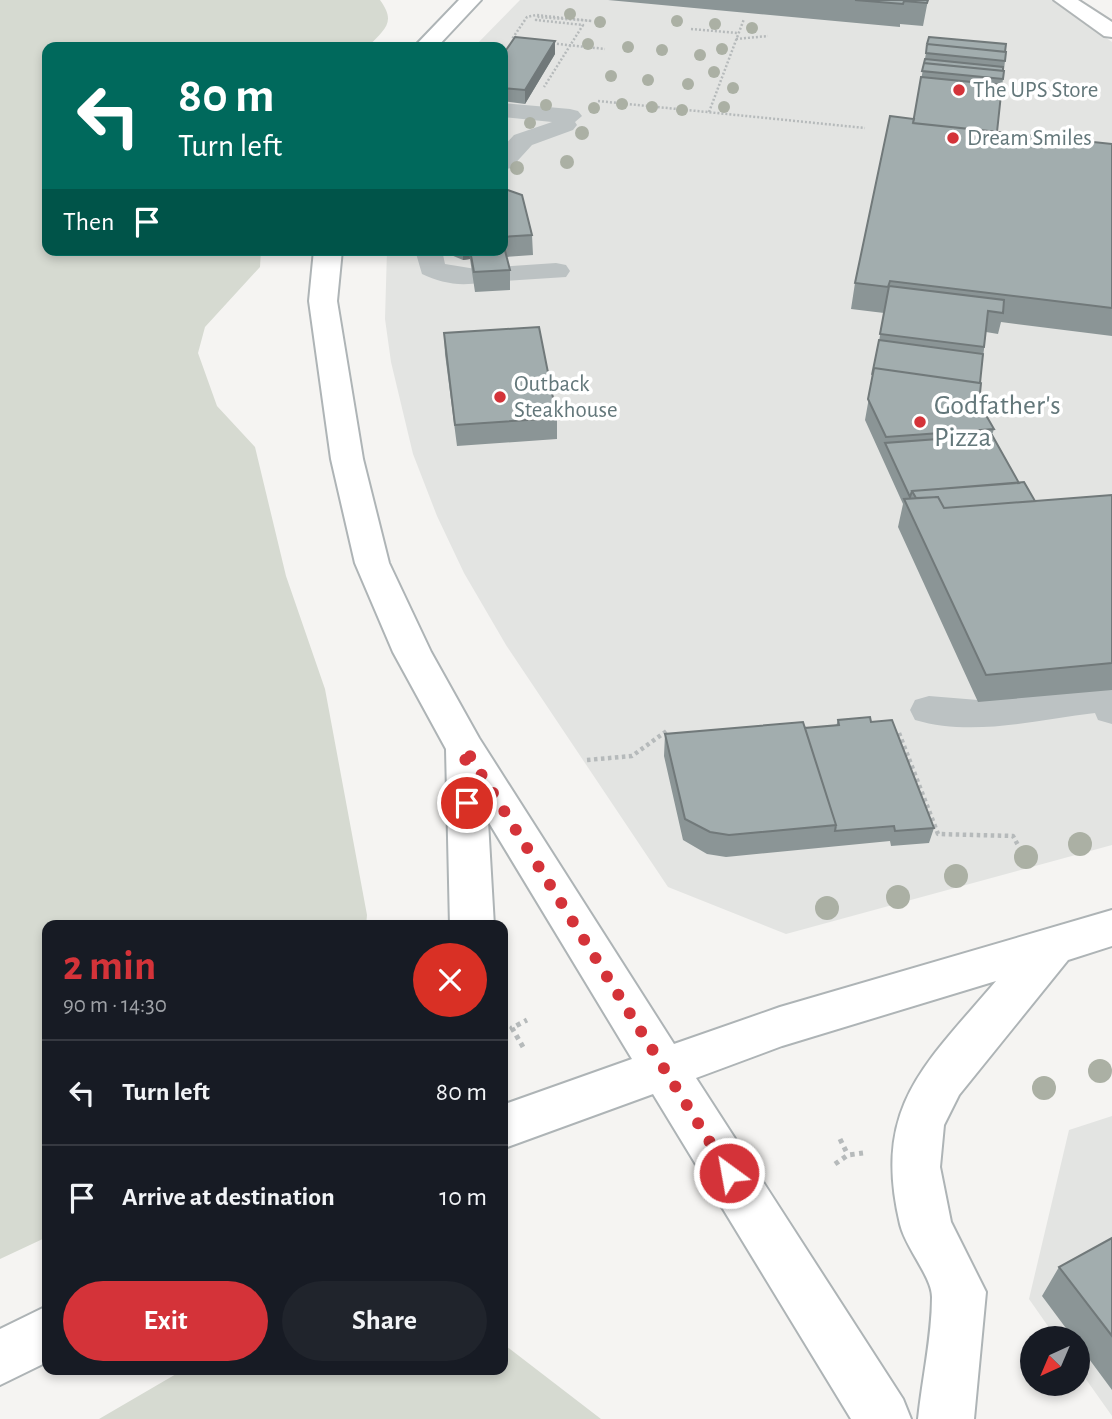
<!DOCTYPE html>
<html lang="en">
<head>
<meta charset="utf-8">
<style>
  :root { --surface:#171b24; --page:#20242c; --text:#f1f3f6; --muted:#9ea1a6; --line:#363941; --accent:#d43339 }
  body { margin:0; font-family:"Alegreya Sans",sans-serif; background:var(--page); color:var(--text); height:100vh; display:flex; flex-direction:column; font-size:26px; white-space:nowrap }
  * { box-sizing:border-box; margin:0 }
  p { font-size:23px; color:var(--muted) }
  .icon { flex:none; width:38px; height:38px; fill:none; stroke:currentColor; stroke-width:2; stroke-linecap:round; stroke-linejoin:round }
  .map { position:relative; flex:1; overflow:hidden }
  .details { position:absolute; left:42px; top:920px; width:466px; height:455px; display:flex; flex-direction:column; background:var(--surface); border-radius:14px; box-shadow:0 4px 10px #0003 }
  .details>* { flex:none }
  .hud { position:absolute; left:42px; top:42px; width:466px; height:214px; border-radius:14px; box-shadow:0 4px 10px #0003; background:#00695c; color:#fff; overflow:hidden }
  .needle { width:46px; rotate:224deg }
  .buttons { position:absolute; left:1020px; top:1326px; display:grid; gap:14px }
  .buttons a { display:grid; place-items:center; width:70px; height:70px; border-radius:50%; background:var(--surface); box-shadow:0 4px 10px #0003; font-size:35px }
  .pin { position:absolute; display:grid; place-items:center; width:60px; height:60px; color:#fff; margin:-30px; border:4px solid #fff; border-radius:50%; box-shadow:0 2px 7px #0007 }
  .me { position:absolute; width:77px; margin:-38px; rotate:328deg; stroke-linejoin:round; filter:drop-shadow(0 0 5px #0008) }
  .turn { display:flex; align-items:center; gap:24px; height:147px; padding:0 21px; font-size:32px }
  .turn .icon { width:91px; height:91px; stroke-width:2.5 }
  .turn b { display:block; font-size:49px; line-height:60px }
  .then { display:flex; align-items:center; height:66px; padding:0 21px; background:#0003; gap:14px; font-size:26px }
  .round { display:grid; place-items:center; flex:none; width:74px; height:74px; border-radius:37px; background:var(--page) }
  .headline { display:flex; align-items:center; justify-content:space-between; height:119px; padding:0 21px }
  h1 { font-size:42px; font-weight:700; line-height:52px; color:var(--accent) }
  .action { display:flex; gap:14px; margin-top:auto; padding:14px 21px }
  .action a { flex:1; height:80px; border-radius:42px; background:var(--accent); color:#fff; font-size:28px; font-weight:700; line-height:80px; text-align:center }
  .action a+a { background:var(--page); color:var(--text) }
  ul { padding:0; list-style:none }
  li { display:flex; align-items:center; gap:21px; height:105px; padding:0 21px; border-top:2px solid var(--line) }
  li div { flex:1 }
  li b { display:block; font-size:26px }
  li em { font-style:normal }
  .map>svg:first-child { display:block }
  .built { fill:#e3e4e2 }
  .green { fill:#d6dad1 }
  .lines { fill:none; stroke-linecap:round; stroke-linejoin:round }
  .major-casing { stroke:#aeb4b6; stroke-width:4 }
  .highway-casing { stroke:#b0b5b6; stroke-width:4 }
  .path-far2 { stroke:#b6babb; stroke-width:2.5; stroke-dasharray:2 2; stroke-linecap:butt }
  .path-far1 { stroke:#b6babb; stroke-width:4.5; stroke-dasharray:3.5 3.5; stroke-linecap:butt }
  .path { stroke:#b6babb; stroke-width:5; stroke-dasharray:4.5 4.5; stroke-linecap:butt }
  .minor { fill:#bcc2c3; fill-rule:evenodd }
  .major { fill:#fff; fill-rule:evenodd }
  .highway { fill:#fff; fill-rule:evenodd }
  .tree { fill:#abb0a4 }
  .wall { fill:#8b9596 }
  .shaded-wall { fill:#71797a }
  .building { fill:#a2adae; stroke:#71797a; stroke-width:2 }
  .route { stroke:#d43339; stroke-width:12; stroke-dasharray:0 21.6 }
  .poi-dot { fill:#d43339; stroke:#fff; stroke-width:2.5 }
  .labels { text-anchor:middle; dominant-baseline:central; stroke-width:7; stroke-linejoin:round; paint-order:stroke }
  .far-poi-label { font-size:23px; fill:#63777a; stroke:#fff; text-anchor:start }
  .poi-label { font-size:28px; fill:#63777a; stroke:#fff; text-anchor:start }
</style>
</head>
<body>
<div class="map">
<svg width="1112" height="1419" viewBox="0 0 1112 1419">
  <rect width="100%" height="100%" fill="#f5f4f2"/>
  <!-- built -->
  <path class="built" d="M520,0H1052L1112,42V845L786,934L668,887L506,645L464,573L437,516L413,454L391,362L385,319L387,250H502V47H474Z
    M1112,1116V1416L1078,1368V1339H1057L1029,1299L1069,1130Z"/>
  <!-- green -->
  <path class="green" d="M0,0H380C397,23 384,29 368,47H47V250H261L260,267L205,327L198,353L217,406L255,447L286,576L325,689L367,915L366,926H47V1237L0,1259Z
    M502,1343L601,1419H99L183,1370H502Z"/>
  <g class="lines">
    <!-- major casing -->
    <g class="major-casing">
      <path id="major" d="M459,0H481L437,47H414Z
        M314,250H342L337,301L363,459L389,563L431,652L479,738L674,1044L780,1007L1112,910V946L1068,960L959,1095L944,1125L940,1167L951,1222L986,1292L974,1419H918C922,1379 932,1337 932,1297C932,1277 905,1247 900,1224C872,1106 925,1065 996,981L782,1046L696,1078L903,1399L911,1419H851L653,1094L502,1149V1105L632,1059L488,821L494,926H450L446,749L393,652L355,563L331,459L309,301Z
        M47,1306V1362L0,1385V1329Z"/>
    </g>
    <!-- highway casing -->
    <g class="highway-casing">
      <path id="highway" d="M1054,0H1078L1112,22V37L1104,36Z"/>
    </g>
    <!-- path-far2 -->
    <path class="path-far2" d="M691,29L738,33
      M736,39L768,36
      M519,40L512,39L527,17L536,15L592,21L538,17L536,20L583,25L544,87
      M549,43L605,49
      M598,101L865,128
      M709,112L744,19"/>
    <!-- path-far1 -->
    <path class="path-far1" d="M899,733L938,834L1013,836L1019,847
      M587,760L632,756L668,730"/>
    <!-- path -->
    <path class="path" d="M502,1031L512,1028
      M523,1047L512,1028L527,1020
      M840,1139L848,1155
      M835,1164L848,1155L863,1153"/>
    <!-- minor -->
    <path class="minor" d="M502,103L570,109L578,111L582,116L575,122L577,125L573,130L532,145L511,168L502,170V148L514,135L552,122L502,117Z
      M415,250H442L445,264L482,270L486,276L482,282C461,287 441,283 422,274Z
      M556,263L566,265L570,271L566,277L505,281L495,279L491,273L495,267Z
      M1106,684L1112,686V724L1098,720L1095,713C1036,720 973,737 915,720L910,710L915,700L929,696L978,700Z"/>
    <!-- major -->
    <use href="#major" class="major"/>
    <!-- highway -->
    <use href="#highway" class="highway"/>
  </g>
  <!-- trees -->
  <g class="tree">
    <circle cx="570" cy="14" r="6"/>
    <circle cx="677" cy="21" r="6"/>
    <circle cx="600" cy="22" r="6"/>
    <circle cx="715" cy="24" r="6"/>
    <circle cx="752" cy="28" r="6"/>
    <circle cx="588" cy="44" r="6"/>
    <circle cx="628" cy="47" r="6"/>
    <circle cx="722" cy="49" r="6"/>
    <circle cx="662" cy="50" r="6"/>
    <circle cx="700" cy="55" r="6"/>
    <circle cx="714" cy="72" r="6"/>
    <circle cx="611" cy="76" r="6"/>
    <circle cx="648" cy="80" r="6"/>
    <circle cx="688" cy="84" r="6"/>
    <circle cx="733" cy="88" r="6"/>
    <circle cx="622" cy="104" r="6"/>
    <circle cx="546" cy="105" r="6"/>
    <circle cx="652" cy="107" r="6"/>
    <circle cx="724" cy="107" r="6"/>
    <circle cx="594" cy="108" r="6"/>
    <circle cx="682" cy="110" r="6"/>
    <circle cx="530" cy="123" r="6"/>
    <circle cx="582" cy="133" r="7"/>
    <circle cx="567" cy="162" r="7"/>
    <circle cx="517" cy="168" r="7"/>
    <circle cx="1080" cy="844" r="12"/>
    <circle cx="1026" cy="857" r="12"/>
    <circle cx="956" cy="876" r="12"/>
    <circle cx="898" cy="897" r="12"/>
    <circle cx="827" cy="908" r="12"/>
    <circle cx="1100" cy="1071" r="12"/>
    <circle cx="1044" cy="1088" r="12"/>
  </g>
  <!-- wall -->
  <path class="wall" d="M608,0H928L923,26L900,24V27Z
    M929,37L1006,52L997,132L1112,144V336L1001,322L998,334L986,332L980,383L979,403L994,429L992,435L1019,483L1035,501L1112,495V690L978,702L898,527L903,504L865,420L884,313L851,309L855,283L913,123Z
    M555,54L525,104L502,101V56Z
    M502,188L532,235L533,255L506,257L510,270V290L475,292L470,259L463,260L439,250H502Z
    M444,333L557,418V439L457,446L445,354Z
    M838,720L871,722L934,828L929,843L891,846L890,841L726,857L707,854L683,840L664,756L665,734L805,728L836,726Z
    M1112,1238V1390L1078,1344V1339H1074L1042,1296L1059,1267Z"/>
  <!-- shaded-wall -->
  <path class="shaded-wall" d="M555,41V54L525,104V90Z
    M463,250H469L470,259L463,260Z"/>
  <!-- building -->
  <path class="building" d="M855,0H928L927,3L904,1L903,4Z
    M515,37L555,41L525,90L502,88V56Z
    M929,37L1006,44L1005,52L927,44Z
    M927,44L1006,52L1005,61L926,53Z
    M925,59L1003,67V71L924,63Z
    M924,63L1004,71L1003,79L922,71Z
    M921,77L1002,85L997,132L913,123Z
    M890,116L914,119L913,123L1112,144V308L890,281L888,287L855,283Z
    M502,188L522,195L532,235L502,237Z
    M502,239L510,270L474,272L470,250H502Z
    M889,286L1004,300L1003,313L988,311L984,347L880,334Z
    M539,327L557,418L455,425L444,333Z
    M879,340L983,354L980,383L874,368L872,375Z
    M874,368L981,383L979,403L994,429L886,437L868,399Z
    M992,435L1019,483L912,491L910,497L885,443Z
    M1024,482L1035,501L944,508L938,497L916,498L912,491Z
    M1112,495V663L986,675L904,499L938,497L944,508Z
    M870,717L871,722L892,720L934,828L895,831L894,826L835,831L836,825L805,728L839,725L838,720Z
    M803,722L836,825L729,835L710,832L685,819L665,734Z
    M1112,1238V1336L1059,1267Z"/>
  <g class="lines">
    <!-- route -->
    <path class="route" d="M467,803L465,748L729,1173"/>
  </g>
  <!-- markers -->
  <g class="poi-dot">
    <circle cx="959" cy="90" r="7"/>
    <circle cx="953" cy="138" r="7"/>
    <circle cx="500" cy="397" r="7"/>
    <circle cx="920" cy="422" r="7"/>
  </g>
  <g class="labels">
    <!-- far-poi labels -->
    <g class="far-poi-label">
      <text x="973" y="90">The UPS Store</text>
      <text x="967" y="138">Dream Smiles</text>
      <text x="514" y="384">Outback<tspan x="514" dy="26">Steakhouse</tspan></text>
    </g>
    <!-- poi labels -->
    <g class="poi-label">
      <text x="934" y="406">Godfather's<tspan x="934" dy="32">Pizza</tspan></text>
    </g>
  </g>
</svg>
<div class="buttons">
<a><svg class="needle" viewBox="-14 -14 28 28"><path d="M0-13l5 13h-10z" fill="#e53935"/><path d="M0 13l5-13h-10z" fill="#9ea1a6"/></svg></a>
</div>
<div class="pin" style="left:467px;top:803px;background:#d93025"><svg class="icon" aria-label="arrive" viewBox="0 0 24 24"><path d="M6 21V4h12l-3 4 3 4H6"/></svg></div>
<svg class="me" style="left:729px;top:1173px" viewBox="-20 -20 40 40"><circle r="17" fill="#d43339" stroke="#fff" stroke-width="3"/><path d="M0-11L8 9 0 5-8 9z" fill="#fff"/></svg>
<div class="hud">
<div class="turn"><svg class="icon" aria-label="left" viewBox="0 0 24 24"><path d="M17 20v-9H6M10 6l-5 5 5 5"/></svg><div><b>80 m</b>Turn left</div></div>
<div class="then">Then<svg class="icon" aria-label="arrive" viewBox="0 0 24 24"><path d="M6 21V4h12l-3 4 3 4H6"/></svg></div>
</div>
<section class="details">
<div class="headline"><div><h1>2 min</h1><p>90 m · 14:30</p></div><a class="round" style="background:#d93025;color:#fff"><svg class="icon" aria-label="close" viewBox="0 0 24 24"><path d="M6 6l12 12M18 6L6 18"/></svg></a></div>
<ul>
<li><svg class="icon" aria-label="left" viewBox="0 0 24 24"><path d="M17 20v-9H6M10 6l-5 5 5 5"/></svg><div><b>Turn left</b></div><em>80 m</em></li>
<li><svg class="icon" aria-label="arrive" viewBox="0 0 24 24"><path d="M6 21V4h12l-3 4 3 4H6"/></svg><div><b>Arrive at destination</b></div><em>10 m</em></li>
</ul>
<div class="action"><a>Exit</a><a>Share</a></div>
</section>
</div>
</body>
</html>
